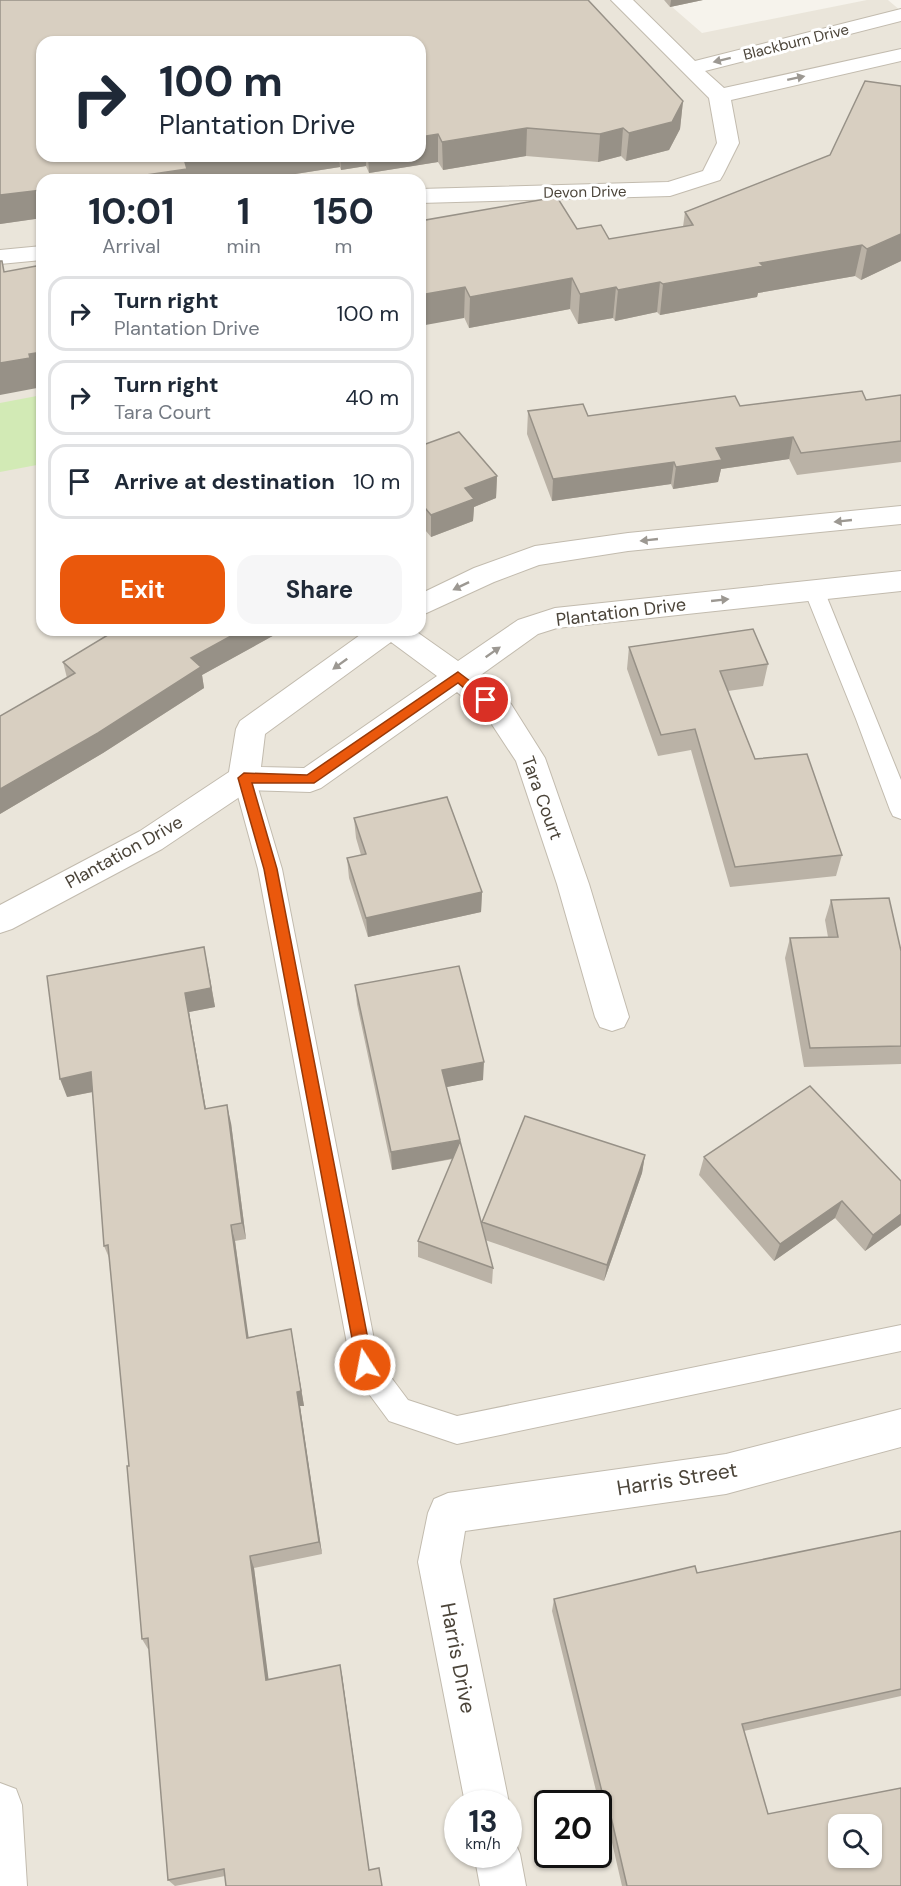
<!DOCTYPE html>
<html lang="en">
<head>
<meta charset="utf-8">
<style>
  :root { --surface:#fff; --page:#f6f6f7; --text:#1f2937; --muted:#747a83; --line:#e0e1e3; --accent:#ea580c }
  body { margin:0; font-family:"DM Sans",sans-serif; background:var(--page); color:var(--text); height:100vh; display:flex; flex-direction:column; font-size:22px; white-space:nowrap }
  * { box-sizing:border-box; margin:0 }
  p { font-size:20px; color:var(--muted) }
  .icon { flex:none; width:33px; height:33px; fill:none; stroke:currentColor; stroke-width:2; stroke-linecap:round; stroke-linejoin:round }
  .map { position:relative; flex:1; overflow:hidden }
  .details { position:absolute; left:36px; top:174px; width:390px; height:462px; display:flex; flex-direction:column; background:var(--surface); border-radius:18px; box-shadow:0 2px 4px #0004 }
  .details>* { flex:none }
  .top-card { position:absolute; left:36px; top:36px; width:390px; height:126px; border-radius:18px; box-shadow:0 2px 4px #0004; background:#fff; color:var(--text); overflow:hidden }
  .fabs { position:absolute; left:828px; top:1814px; display:grid; gap:12px }
  .fabs a { display:grid; place-items:center; width:54px; height:54px; border-radius:12px; background:var(--surface); box-shadow:0 2px 4px #0004; font-size:30px }
  .speed { position:absolute; left:444px; top:1790px; display:flex; gap:12px; font-size:30px; font-weight:700; text-align:center }
  .speed>* { display:grid; place-content:center; width:78px; height:78px; border-radius:50%; background:var(--surface); box-shadow:0 2px 4px #0004; line-height:1 }
  .speed small { font-size:15px; font-weight:400 }
  .speed .limit { border:3px solid #111; border-radius:9px; background:#fff; color:#111 }
  .pin { position:absolute; display:grid; place-items:center; width:51px; height:51px; color:#fff; margin:-26px; border:3px solid #fff; border-radius:50%; box-shadow:0 2px 6px #0007 }
  .me { position:absolute; width:66px; margin:-33px; rotate:349deg; stroke-linejoin:round; filter:drop-shadow(0 0 4px #0008) }
  .turn { display:flex; align-items:center; gap:21px; height:126px; padding:0 24px; font-size:27px }
  .turn .icon { width:78px; height:78px; stroke-width:2.5 }
  .turn b { display:block; font-size:42px; line-height:51px }
  .eta { display:flex; justify-content:space-evenly; align-items:center; height:102px; text-align:center }
  .eta b { font-size:36px; font-weight:700; line-height:42px }
  .primary-button { display:flex; gap:12px; margin-top:auto; padding:12px 24px }
  .primary-button a { flex:1; height:69px; border-radius:18px; background:var(--accent); color:#fff; font-size:24px; font-weight:700; line-height:69px; text-align:center }
  .primary-button a+a { background:var(--page); color:var(--text) }
  ul { padding:0; list-style:none }
  li { display:flex; align-items:center; gap:18px; height:75px; margin:0 12px 9px; padding:0 12px; border:3px solid var(--line); border-radius:18px }
  li div { flex:1 }
  li b { display:block; font-size:22px }
  li em { font-style:normal }
  .map>svg:first-child { display:block }
  .residential { fill:#eae5da; fill-rule:evenodd }
  .green { fill:#d2eab5 }
  .lines { fill:none; stroke-linecap:round; stroke-linejoin:round }
  .lane-casing { stroke:#c2bbae; stroke-width:2 }
  .street-casing { stroke:#c2bbae; stroke-width:2 }
  .lane { fill:#fff; fill-rule:evenodd }
  .street { fill:#fff; fill-rule:evenodd }
  .wall { fill:#bab2a6; fill-rule:evenodd }
  .shaded-wall { fill:#979187 }
  .building { fill:#d8cfc1; stroke:#979187; stroke-width:1.5; fill-rule:evenodd }
  .oneway { fill:#9c9892 }
  .route { fill:#ea580c; stroke:#983908; stroke-width:1.5 }
  .labels { text-anchor:middle; dominant-baseline:central; stroke-width:6; stroke-linejoin:round; paint-order:stroke }
  .far-street-label { font-size:15px; fill:#4b4439; stroke:#fff }
  .street-label { font-size:18px; fill:#4b4439; stroke:#fff }
  .near-street-label { font-size:21px; fill:#4b4439; stroke:#fff }
</style>
</head>
<body>
<div class="map">
<svg width="901" height="1886" viewBox="0 0 901 1886">
  <rect width="100%" height="100%" fill="#f6f3ec"/>
  <!-- residential -->
  <path class="residential" d="M0,0H664L702,33L867,0H888L901,11V1886H0ZM42,42H420V156H42ZM42,180H420V630H42ZM458,1803H508V1854H458ZM548,1803H598V1854H548ZM838,1824H872V1857H838Z"/>
  <!-- green -->
  <path class="green" d="M42,395V464L0,472V403Z"/>
  <g class="lines">
    <!-- lane casing -->
    <g class="lane-casing">
      <path id="lane" d="M814,583L821,585L824,590L901,780V819L893,816L890,810L856,719L804,590L807,585Z
        M244,769L252,772L255,778L282,869L378,1360L408,1400L457,1416L901,1325V1351L457,1444L389,1421L355,1375L351,1365L258,869L233,778L236,772Z"/>
    </g>
    <!-- street casing -->
    <g class="street-casing">
      <path id="street" d="M611,0H633L695,61L901,9V21L705,71L724,88L901,49V61L731,100L739,143L723,175L720,180L670,196L420,203V189L668,182L703,171L717,143L709,98Z
        M42,246V260L0,264V250Z
        M901,506V524L628,551L539,565L494,582L420,616V594L474,568L535,546L628,533Z
        M901,571V591L557,628L538,634L478,677L511,704L545,758L589,884L629,1017L624,1027L612,1031L600,1027L595,1017L557,884L516,761L489,720L457,692L321,788L310,792L250,790L162,849L12,929L0,933V905L140,831L229,772L236,729L240,721L367,630H414L458,661L518,620L555,608ZM391,642L437,676L304,768L261,767L265,734Z
        M901,1409V1447L726,1494L465,1531L460,1562L509,1803L508,1805V1803H465L418,1562L428,1513L434,1499L448,1493L726,1454Z
        M0,1783L16,1789L22,1805L27,1886H0Z
        M508,1836L513,1838L520,1854L526,1886H480L474,1854H508Z"/>
    </g>
    <!-- lane -->
    <use href="#lane" class="lane"/>
    <!-- street -->
    <use href="#street" class="street"/>
  </g>
  <!-- wall -->
  <path class="wall" d="M0,0H588L683,101L680,129L669,150L626,161L621,156L598,162L526,156L443,170L438,162L369,173L366,166L341,170L340,167L257,180H42V218L0,224ZM42,42H420V156H42Z
    M664,0H703L670,7Z
    M901,86V261L861,280L855,276L758,293L757,297L660,315L657,312L615,321L613,318L578,324L570,309L469,328L420,221L577,229L609,239L683,227L685,212L830,155Z
    M901,395V462L797,475L789,459L721,469L718,482L673,489L671,484L552,501L527,434L528,411L588,416L740,406L866,400Z
    M420,446L497,476L496,498L474,507L473,521L431,537L420,524Z
    M116,630H278V633L202,675L204,688L103,753L0,814V716L67,678L63,662Z
    M629,647L768,664L763,686L728,691L755,759L842,855L836,876L730,887L691,750L658,756L627,669Z
    M354,818L482,892L481,912L368,937L349,878L347,858L361,855L356,838Z
    M831,900L901,951V1064L804,1067L785,958L790,938L828,937L825,920Z
    M208,966L215,1007L189,1012L206,1109L231,1123L246,1239L235,1241L248,1338L294,1345L304,1406H300L322,1554L254,1568L268,1679L342,1675L369,1870L380,1874L225,1876L175,1886L168,1880L149,1649H148L142,1639L129,1466L110,1260L104,1246L93,1092L67,1097Z
    M355,985L483,1080L446,1087L482,1227V1222L645,1155L642,1173L604,1281L485,1240L493,1268L492,1284L418,1257V1241L453,1159L392,1170L357,1004Z
    M704,1157L901,1181V1225L865,1251L835,1218L774,1261L699,1175Z
    M901,1531V1696L744,1731L768,1814L901,1886H622L602,1799H598L552,1611L554,1599L697,1573Z"/>
  <!-- shaded-wall -->
  <path class="shaded-wall" d="M671,0H703L670,7Z
    M683,101L680,129L669,150L626,161L629,133Z
    M527,128L526,156L443,170L442,142Z
    M623,128L621,156L598,162L600,134Z
    M438,134V162L369,173L368,156H420V137Z
    M227,156H339L340,167L257,180H112L185,162Z
    M340,156H366V166L341,170Z
    M42,190V218L0,224V195Z
    M901,234V261L861,280L867,249Z
    M862,245L855,276L758,293L757,297L660,315L663,284L760,263Z
    M572,278L570,309L469,328L470,297Z
    M660,282L657,312L615,321L618,290Z
    M465,287L464,318L420,326V295Z
    M616,287L613,318L578,324L580,294Z
    M42,352V384L36,385L37,388L0,395V363L29,354Z
    M793,437L789,459L721,469L718,482L673,489L676,467L716,448Z
    M674,462L671,484L552,501L553,479Z
    M497,476L496,498L474,507L473,521L431,537V515L465,488Z
    M242,630H278V633L202,675L204,688L103,753L0,814V789L191,658Z
    M482,892L481,912L368,937L366,918Z
    M204,947L215,1007L189,1012L209,1127L205,1109L185,993Z
    M484,1062L483,1080L442,1088V1070Z
    M91,1072L97,1091L67,1097L60,1079Z
    M227,1105L231,1123L246,1239L242,1223Z
    M460,1140V1157L392,1170L391,1152Z
    M645,1155L642,1173L604,1281L607,1265Z
    M842,1201L835,1218L774,1261L780,1244Z
    M901,1214V1225L865,1251L873,1235Z
    M231,1225L235,1241L251,1354L247,1338Z
    M291,1329L304,1406H300L322,1554L319,1542L297,1392Z
    M250,1556L254,1568L270,1690L266,1680Z
    M340,1665L342,1675L370,1877L369,1870Z
    M605,1791L602,1799H598L602,1792Z"/>
  <!-- building -->
  <path class="building" d="M0,0H588L683,101L672,122L629,133L623,128L600,134L527,128L442,142L438,134L420,137V42H42V156H227L185,162L187,169L112,180H42V190L0,195Z
    M865,81L901,86V234L867,249L862,245L760,263L763,266L663,284L660,282L618,290L616,287L580,294L572,278L470,297L465,287L420,295V221L557,197L577,229L601,225L609,239L693,225L685,212L830,155Z
    M0,261H2L4,272L42,265V352L29,354L30,358L0,363Z
    M862,391L866,400L901,395V441L801,453L793,437L716,448L722,460L676,467L674,462L553,479L528,411L583,404L588,416L735,396L740,406Z
    M459,432L497,476L465,488L474,499L431,515L420,502V446Z
    M753,629L768,664L720,671L755,759L807,754L842,855L735,867L695,729L661,735L629,647Z
    M116,630H242L191,658L201,667L98,733L0,789V716L75,673L63,662Z
    M447,797L482,892L366,918L347,858L366,854L354,818Z
    M889,898L901,951V1046L810,1048L790,938L838,937L831,900Z
    M204,947L211,988L185,993L205,1109L227,1105L242,1223L231,1225L247,1338L291,1329L301,1391L297,1392L319,1542L250,1556L266,1680L340,1665L369,1870L379,1868L382,1886H226L224,1869L168,1880L148,1638L142,1639L127,1466H129L108,1245L104,1246L91,1072L60,1079L47,976Z
    M459,966L484,1062L442,1070L460,1140L391,1152L355,985Z
    M810,1086L901,1181V1214L873,1235L842,1201L780,1244L704,1157Z
    M525,1116L645,1155L607,1265L482,1222Z
    M460,1141L493,1268L418,1241Z
    M901,1531V1689L742,1724L768,1814L901,1788V1886H627L605,1791L602,1792L554,1599L695,1566L697,1573ZM838,1824H872V1857H838Z"/>
  <!-- one-way arrows -->
  <defs><path id="oneway-solid" d="M-6-.8H1V-3.2L6.5 0L1 3.2V.8H-6Z" transform="scale(1.5)"/></defs>
  <g class="oneway">
    <use href="#oneway-solid" transform="translate(722 60) rotate(166)"/>
    <use href="#oneway-solid" transform="translate(796 78) rotate(-12)"/>
    <use href="#oneway-solid" transform="translate(843 521) rotate(174)"/>
    <use href="#oneway-solid" transform="translate(649 540) rotate(174)"/>
    <use href="#oneway-solid" transform="translate(461 586) rotate(154)"/>
    <use href="#oneway-solid" transform="translate(720 600) rotate(-6)"/>
    <use href="#oneway-solid" transform="translate(493 652) rotate(-35)"/>
    <use href="#oneway-solid" transform="translate(340 664) rotate(144)"/>
  </g>
  <!-- route -->
  <path class="route" d="M458,672L491,697L492,700L491,703H482L458,683L314,783H252L277,869L373,1365L370,1370L365,1372L359,1370L357,1365L264,869L238,778L244,773L307,775Z"/>
  <g class="labels">
    <!-- far-street labels -->
    <g class="far-street-label">
      <text transform="translate(796 42) rotate(-14)">Blackburn Drive</text>
      <text transform="translate(585 192) rotate(-1)">Devon Drive</text>
    </g>
    <!-- street labels -->
    <g class="street-label">
      <text transform="translate(621 612) rotate(-7)">Plantation Drive</text>
      <text transform="translate(542 798) rotate(70)">Tara Court</text>
      <text transform="translate(124 852) rotate(-29)">Plantation Drive</text>
    </g>
    <!-- near-street labels -->
    <g class="near-street-label">
      <text transform="translate(677 1479) rotate(-9)">Harris Street</text>
      <text transform="translate(458 1658) rotate(79)">Harris Drive</text>
    </g>
  </g>
</svg>
<div class="fabs">
<a><svg class="icon" aria-label="search" viewBox="0 0 24 24"><circle cx="10" cy="10" r="6"/><path d="M15 15l6 6"/></svg></a>
</div>
<div class="speed"><div>13<small>km/h</small></div><div class="limit">20</div></div>
<div class="pin" style="left:486px;top:700px;background:#d93025"><svg class="icon" aria-label="arrive" viewBox="0 0 24 24"><path d="M6 21V4h12l-3 4 3 4H6"/></svg></div>
<svg class="me" style="left:365px;top:1365px" viewBox="-20 -20 40 40"><circle r="17" fill="#ea580c" stroke="#fff" stroke-width="3"/><path d="M0-11L8 9 0 5-8 9z" fill="#fff"/></svg>
<div class="top-card">
<div class="turn"><svg class="icon" aria-label="right" viewBox="0 0 24 24"><path d="M7 20v-9h11M14 6l5 5-5 5"/></svg><div><b>100 m</b>Plantation Drive</div></div>
</div>
<section class="details">
<div class="eta">
<div><b>10:01</b><p>Arrival</p></div>
<div><b>1</b><p>min</p></div>
<div><b>150</b><p>m</p></div>
</div>
<ul>
<li><svg class="icon" aria-label="right" viewBox="0 0 24 24"><path d="M7 20v-9h11M14 6l5 5-5 5"/></svg><div><b>Turn right</b><p>Plantation Drive</p></div><em>100 m</em></li>
<li><svg class="icon" aria-label="right" viewBox="0 0 24 24"><path d="M7 20v-9h11M14 6l5 5-5 5"/></svg><div><b>Turn right</b><p>Tara Court</p></div><em>40 m</em></li>
<li><svg class="icon" aria-label="arrive" viewBox="0 0 24 24"><path d="M6 21V4h12l-3 4 3 4H6"/></svg><div><b>Arrive at destination</b></div><em>10 m</em></li>
</ul>
<div class="primary-button"><a>Exit</a><a>Share</a></div>
</section>
</div>
</body>
</html>
